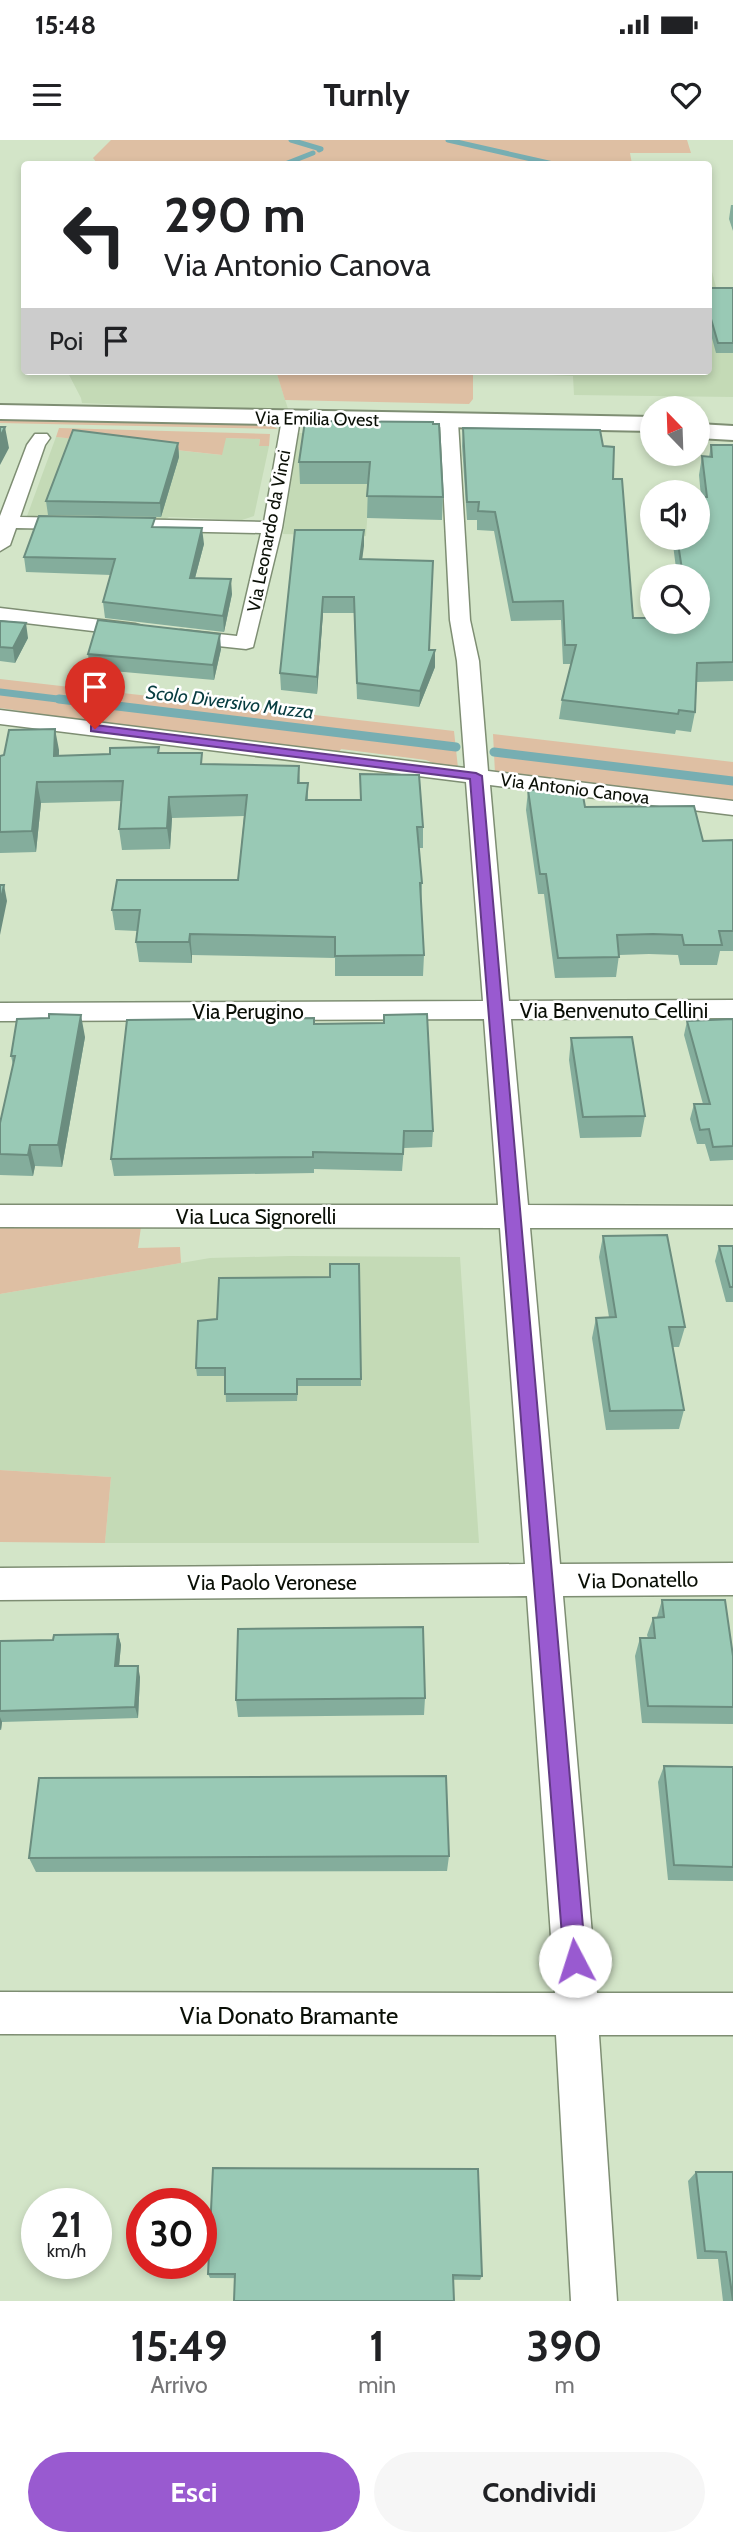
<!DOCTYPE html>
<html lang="it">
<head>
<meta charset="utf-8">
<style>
  :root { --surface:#fff; --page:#f6f6f6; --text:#202124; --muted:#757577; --accent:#995ad0 }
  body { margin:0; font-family:Cabin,sans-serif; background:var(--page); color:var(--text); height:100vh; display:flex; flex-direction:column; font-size:26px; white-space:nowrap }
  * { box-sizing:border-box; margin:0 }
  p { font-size:23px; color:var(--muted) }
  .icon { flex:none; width:38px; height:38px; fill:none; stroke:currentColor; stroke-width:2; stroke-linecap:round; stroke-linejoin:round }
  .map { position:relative; height:2161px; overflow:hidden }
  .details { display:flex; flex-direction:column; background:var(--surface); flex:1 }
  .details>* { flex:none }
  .banner { position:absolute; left:21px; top:21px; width:691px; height:214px; border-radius:7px; box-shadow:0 4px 10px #0003; background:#fff; color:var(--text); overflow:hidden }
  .needle { width:46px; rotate:337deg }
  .tools { position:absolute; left:640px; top:256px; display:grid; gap:14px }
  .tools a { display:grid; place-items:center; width:70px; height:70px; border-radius:50%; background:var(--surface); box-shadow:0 4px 10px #0003; font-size:35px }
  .speed { position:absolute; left:21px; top:2048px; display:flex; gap:14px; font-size:35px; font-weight:700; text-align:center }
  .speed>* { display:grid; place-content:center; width:91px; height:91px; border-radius:50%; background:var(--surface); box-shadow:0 4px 10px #0003; line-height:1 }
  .speed small { font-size:18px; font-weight:400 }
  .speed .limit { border:10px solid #d22; background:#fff; color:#111 }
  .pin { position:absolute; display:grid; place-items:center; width:60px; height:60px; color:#fff; margin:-72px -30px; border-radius:50% 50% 50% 0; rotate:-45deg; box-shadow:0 0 7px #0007 }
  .pin .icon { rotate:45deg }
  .me { position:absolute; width:77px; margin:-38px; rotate:355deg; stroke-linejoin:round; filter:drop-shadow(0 0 5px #0008) }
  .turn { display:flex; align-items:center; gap:24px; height:147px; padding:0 28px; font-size:32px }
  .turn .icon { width:91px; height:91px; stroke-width:2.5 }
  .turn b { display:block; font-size:49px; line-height:60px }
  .then { display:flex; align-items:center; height:66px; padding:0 28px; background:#0003; gap:14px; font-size:26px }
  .eta { display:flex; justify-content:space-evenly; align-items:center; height:119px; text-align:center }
  .eta b { font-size:42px; font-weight:700; line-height:49px }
  .action { display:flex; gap:14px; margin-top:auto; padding:14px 28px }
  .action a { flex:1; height:80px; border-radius:42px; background:var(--accent); color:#fff; font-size:28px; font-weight:700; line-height:80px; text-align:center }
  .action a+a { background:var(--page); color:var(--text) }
  .status { display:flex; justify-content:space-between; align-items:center; height:49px; padding:0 35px; background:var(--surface); direction:ltr }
  .status svg { height:19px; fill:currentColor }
  header { display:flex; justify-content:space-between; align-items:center; height:91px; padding:0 28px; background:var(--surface); font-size:32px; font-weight:700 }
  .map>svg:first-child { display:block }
  .built { fill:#c4dab6 }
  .green { fill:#debfa3 }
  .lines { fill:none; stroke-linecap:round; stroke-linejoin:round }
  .stream-far2 { stroke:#77aeb2; stroke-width:5 }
  .stream-far1 { stroke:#77aeb2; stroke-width:7 }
  .stream { stroke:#77aeb2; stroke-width:9 }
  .street-casing { stroke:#7e8e73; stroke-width:3 }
  .secondary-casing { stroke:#7e8e73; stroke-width:4 }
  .street { fill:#fff; fill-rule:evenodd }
  .secondary { fill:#fff; fill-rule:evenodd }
  .wall { fill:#84ad9c }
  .shaded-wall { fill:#6b8d7f }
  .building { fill:#99c9b5; stroke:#6b8d7f; stroke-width:2 }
  .route { fill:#995ad0; stroke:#633a87; stroke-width:2 }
  .labels { text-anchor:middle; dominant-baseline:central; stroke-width:5; stroke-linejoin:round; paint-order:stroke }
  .far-street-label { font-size:18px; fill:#0a0f06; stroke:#fff }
  .far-water-label { font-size:19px; font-style:italic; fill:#073c40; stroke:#fff }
  .street-label { font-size:21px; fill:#0a0f06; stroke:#fff }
  .near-street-label { font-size:24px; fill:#0a0f06; stroke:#fff }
</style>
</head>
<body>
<div class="status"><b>15:48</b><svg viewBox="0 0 49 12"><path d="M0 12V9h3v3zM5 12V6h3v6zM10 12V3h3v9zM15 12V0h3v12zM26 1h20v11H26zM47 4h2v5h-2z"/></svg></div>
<header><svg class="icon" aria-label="menu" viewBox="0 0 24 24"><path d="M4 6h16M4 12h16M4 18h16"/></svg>Turnly<svg class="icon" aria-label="heart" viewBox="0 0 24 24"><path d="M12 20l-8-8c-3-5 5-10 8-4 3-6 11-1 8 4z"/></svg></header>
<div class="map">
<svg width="733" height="2161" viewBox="0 0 733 2161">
  <rect width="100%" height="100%" fill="#d3e5c8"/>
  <!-- built -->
  <path class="built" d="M709,120L717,151H733V257L574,255L573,236L547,235V231H709Z
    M67,231H276L289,272L82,263L81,258Z
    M299,293L373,294L366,396L283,394Z
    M56,297L221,315L225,298L260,299L259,306H269L254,376L242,380L169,377L162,381L30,378L27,376Z
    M290,1116L460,1117L479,1403H105L111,1337L0,1330V1154L210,1118Z"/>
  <!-- green -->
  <path class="green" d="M111,0H687L691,13H630L632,24L97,23L93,18Z
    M276,231H547V235L473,234V259L469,264L285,260Z
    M0,278L266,283L278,289L0,283Z
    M59,288L270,294L269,306H259L260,299L226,298L222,315L56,297Z
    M0,539L454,591L458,628L442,627L426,620L341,609L338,614L20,575L21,571L0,568Z
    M493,594L733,622V663L495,633Z
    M0,1087H141L138,1108L180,1107L181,1123L0,1154Z
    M0,1330L111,1337L105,1403L0,1402Z"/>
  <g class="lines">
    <!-- stream-far2 -->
    <path class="stream-far2" d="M291,0L321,9L319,10
      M448,0L553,24
      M285,24L313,13"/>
    <!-- stream-far1 -->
    <path class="stream-far1" d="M0,552L74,561"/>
    <!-- stream -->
    <path class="stream" d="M59,559L456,607
      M494,612L733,641"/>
    <!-- street casing -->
    <g class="street-casing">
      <path id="street" d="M291,274L300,279L282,388L253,507L246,509L181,502L174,500L171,496L174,492L181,490L237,496L261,393L16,388L10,405L0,411V376L27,305L35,294H47L50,298L45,305L20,377L264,382L282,279Z
        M449,277L458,282L470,480L479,521L488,631L733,661V675L490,645L509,861L733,860V878L511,879L528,1065L733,1066V1088H530L560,1424L733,1423V1455L563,1456L597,1853H733V1895H599L617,2161H571L556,1895L0,1894V1852L555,1853L527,1456L0,1460V1428L525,1424L500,1088L0,1087V1065H498L484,879L0,881V863L483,861L466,642L0,584V570L465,628L457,521L450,480L440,282Z
        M0,468L135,484L142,486L145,490L142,494L135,496L0,480Z"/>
    </g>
    <!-- secondary casing -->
    <g class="secondary-casing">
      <path id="secondary" d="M0,265L653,277V291L0,279Z
        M698,284L733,286V300L698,298Z"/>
    </g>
    <!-- street -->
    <use href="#street" class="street"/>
    <!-- secondary -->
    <use href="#secondary" class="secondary"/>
  </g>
  <!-- wall -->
  <path class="wall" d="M731,65H733V91L729,79Z
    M709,148H733V213H716L709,187Z
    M433,284L443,357L442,380L367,378L368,344H300L299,322Z
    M463,288L603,306L613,339L633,478L698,481V436H677L672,397H698L701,357L699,335L702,316L709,317L711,305H733V541L696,542L695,572L691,592L676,590L675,594L559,579L562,560L571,524H563L561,480L511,481L494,391L477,390V380H467L462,306Z
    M178,303L179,317L161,377L48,375L46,361Z
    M156,387L204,404L195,438L232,454L224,492L105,478L103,462L111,435L26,432L24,417Z
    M295,390H364L362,419L429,510L435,527L419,567L357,559L354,473H323L317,554L281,550L280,533Z
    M0,481L28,498L15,523L0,521Z
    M221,509L214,540L90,529L88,514Z
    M59,610V616L159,613L203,624L299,626L300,643H308V660H361L360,634L423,687V708H419L422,743L421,764L424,815L423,836H335V818L192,815V823L139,822L136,802L137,791L115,790L112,770L238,740L244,676L172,678L170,709L122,710L119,689L121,661L41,663L36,712L0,713V616Z
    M528,650L703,701L733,700V811H720L717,825H680L678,815L649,814L619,815L616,837L555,838L544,754H538L526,670Z
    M49,878L85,897L62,1027L35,1026L33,1036L0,1035V983L13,925L11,916Z
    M733,879V1020L710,1021L705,1004H697L690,979L694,964H703L684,895L687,881Z
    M314,884L433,991L432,1007L404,1008L402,1031L314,1029V1033L114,1036L111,1019Z
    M571,898L645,976L641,997L580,998L569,920Z
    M603,1096L685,1187L679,1207H673L684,1270L679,1289L606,1290L592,1198L596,1178L609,1177L599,1117Z
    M719,1106H733V1162H726L715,1121Z
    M359,1124L361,1246H298L297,1261L226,1262L225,1236H197L196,1228L217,1179L330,1137Z
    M662,1460L733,1516V1584L642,1583L635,1516L640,1498H648L647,1495L653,1478L657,1477Z
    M118,1494L121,1505L119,1526L140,1537L138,1578L2,1582L1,1590H0V1501L53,1500Z
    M425,1558L424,1575L238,1577L236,1560Z
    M664,1626L733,1627V1741L668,1740L658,1642Z
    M449,1716L447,1731L36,1732L29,1718Z
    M696,2032H733V2161H723L718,2119H697L688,2041Z
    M208,2134L482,2136L480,2140L210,2138Z"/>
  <!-- shaded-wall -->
  <path class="shaded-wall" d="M5,287L9,308L0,325V297Z
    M178,303L179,317L161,377L160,363Z
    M202,388L204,404L191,453L190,438Z
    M364,390V406L360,435V419Z
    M231,439L232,454L224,492L223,476Z
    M323,457V473L317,554V537Z
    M26,483L28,498L15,523L13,508Z
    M220,494L221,509L214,540L213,525Z
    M435,510V527L419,567L420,551Z
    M55,589L59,610L58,637L54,616Z
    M37,642L41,663L36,712L32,691Z
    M169,657L172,678L170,709L167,688Z
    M4,745L7,761L0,795V763Z
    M190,794L192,815V823L189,802Z
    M81,875L85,897L62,1027L58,1005Z
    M30,1005L35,1026L33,1036L28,1015Z
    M118,1494L121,1505L118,1537L115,1526Z
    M138,1526L140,1537L138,1578L135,1567Z
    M0,1577L2,1582L1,1590L0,1588Z"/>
  <!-- building -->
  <path class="building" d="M709,148H733V203H718L709,172Z
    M305,281L433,282V284H439L443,357L367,356L370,322H299Z
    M0,287H5L0,297Z
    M463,288L600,290L603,306L614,307L613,339H622L633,478H653V481H698V436H683L677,397H698V357H707L702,316L712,317L711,305H733V522L697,523L695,572L679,570L678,574L562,560L576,505H565L563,461L513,462L495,372L478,371L479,362H467Z
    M73,290L178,303L160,363L46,361Z
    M39,376L155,378L152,387L202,388L190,438L231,439L223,476L103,462L115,419L24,417Z
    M295,390H364L360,419L433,421L429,510H435L420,551L357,543L354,457H323L317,537L280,533Z
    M98,480L220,494L213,525L88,514Z
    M0,481L26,483L13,508L0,507Z
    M55,589L54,616L110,614V608L159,607L158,613H202L201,624L299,626L298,643H308L306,660H361L360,634L419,635L423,687H417L422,743H420L424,815L335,816V797L190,794L189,802H136L140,770H112L117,740H238L247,655L169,657L167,688L119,689L123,641L37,642L32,691L0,692V616L4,615L9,590Z
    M528,650H582L585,667L694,666L703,701L733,700V791H719L722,805H684L682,795L653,794L617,795L619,817L558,818L546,734H540Z
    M0,745H4L0,763Z
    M49,874L81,875L58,1005H30L28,1015L0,1014V983L15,916H11L17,879L49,878Z
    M427,874L433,991H404L403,1014L313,1012V1017L111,1019L127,880L314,878V884L384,883V875Z
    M733,879V1006L713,1007L709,989L700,990L694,964H710L687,881Z
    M632,897L645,976L583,977L571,898Z
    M667,1095L685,1187H669L684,1270L610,1271L596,1178L616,1177L603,1096Z
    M719,1106H733V1147H730Z
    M330,1124H359L361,1239H297V1254H225V1228H196L198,1181L217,1179L219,1138L330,1137Z
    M662,1460H725L733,1516V1567L648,1566L640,1498H655L653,1478L664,1477Z
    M423,1487L425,1558L236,1560L238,1489Z
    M118,1494L115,1526H138L135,1567L0,1571V1501L53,1500L54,1495Z
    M664,1626L733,1627V1727L674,1725Z
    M446,1636L449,1716L29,1718L39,1638Z
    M213,2028L478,2029L482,2136L453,2135L454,2161H234L235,2134H208Z
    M696,2032H733V2161L726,2112L705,2111Z"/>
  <!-- route -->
  <path class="route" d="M95,585L476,633L482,636L586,1821L583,1829L575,1832L567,1829L564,1821L470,639L91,591V586Z"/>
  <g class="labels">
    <!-- far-street labels -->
    <g class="far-street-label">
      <text transform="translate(317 279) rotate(1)">Via Emilia Ovest</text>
      <text transform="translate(269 391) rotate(-79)">Via Leonardo da Vinci</text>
      <text transform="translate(575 649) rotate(7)">Via Antonio Canova</text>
    </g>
    <!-- far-water labels -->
    <g class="far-water-label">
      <text transform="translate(230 562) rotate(7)">Scolo Diversivo Muzza</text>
    </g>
    <!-- street labels -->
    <g class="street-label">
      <text x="614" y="870">Via Benvenuto Cellini</text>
      <text x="248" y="871">Via Perugino</text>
      <text x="256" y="1076">Via Luca Signorelli</text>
      <text transform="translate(638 1440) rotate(-1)">Via Donatello</text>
      <text x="272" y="1442">Via Paolo Veronese</text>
    </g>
    <!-- near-street labels -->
    <g class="near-street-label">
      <text x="289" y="1875">Via Donato Bramante</text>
    </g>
  </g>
</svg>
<div class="tools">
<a><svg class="needle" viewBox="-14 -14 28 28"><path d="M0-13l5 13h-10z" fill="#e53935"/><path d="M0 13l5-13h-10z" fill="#757577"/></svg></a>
<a><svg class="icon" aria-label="sound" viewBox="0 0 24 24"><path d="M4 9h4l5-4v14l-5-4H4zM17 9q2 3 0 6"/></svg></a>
<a><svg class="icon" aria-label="search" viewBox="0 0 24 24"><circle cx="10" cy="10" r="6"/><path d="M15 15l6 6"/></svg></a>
</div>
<div class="speed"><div>21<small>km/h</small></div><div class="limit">30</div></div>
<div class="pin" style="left:95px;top:589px;background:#d93025"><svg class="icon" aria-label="arrive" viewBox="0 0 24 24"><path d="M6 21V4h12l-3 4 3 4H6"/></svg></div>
<svg class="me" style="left:575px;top:1821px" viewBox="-20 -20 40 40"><circle r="19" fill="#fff"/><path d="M0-13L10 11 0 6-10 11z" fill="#995ad0"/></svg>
<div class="banner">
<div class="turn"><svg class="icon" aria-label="left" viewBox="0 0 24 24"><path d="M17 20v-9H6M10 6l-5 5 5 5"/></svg><div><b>290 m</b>Via Antonio Canova</div></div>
<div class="then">Poi<svg class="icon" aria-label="arrive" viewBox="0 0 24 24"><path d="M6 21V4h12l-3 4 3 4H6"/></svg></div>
</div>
</div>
<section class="details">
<div class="eta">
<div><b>15:49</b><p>Arrivo</p></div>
<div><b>1</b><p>min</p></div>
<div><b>390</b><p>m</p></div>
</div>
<div class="action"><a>Esci</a><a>Condividi</a></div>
</section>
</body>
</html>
